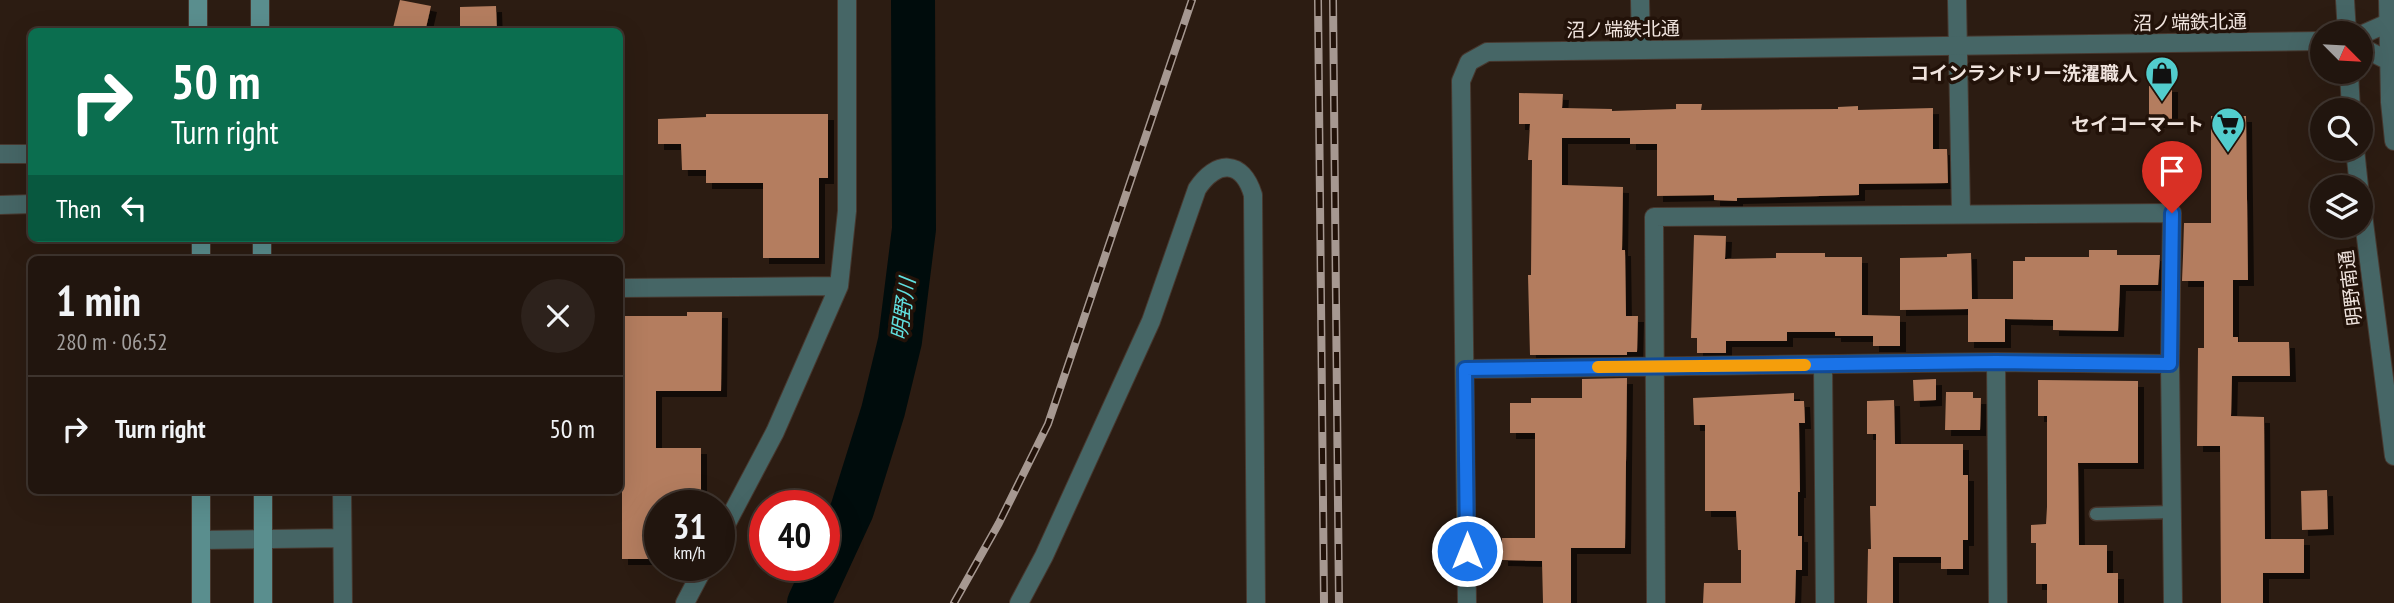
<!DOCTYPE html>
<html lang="en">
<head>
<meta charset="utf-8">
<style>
  :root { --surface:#21150e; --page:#2d221c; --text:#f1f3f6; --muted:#a29f9e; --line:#3e342e }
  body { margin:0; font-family:"PT Sans Narrow","Noto Sans JP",sans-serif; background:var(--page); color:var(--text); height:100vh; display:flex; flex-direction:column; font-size:26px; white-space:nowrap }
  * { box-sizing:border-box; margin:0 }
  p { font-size:23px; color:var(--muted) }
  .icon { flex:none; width:38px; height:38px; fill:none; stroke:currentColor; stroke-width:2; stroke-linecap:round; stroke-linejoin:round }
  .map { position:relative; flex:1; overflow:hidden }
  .side { position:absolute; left:28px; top:256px; width:595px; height:238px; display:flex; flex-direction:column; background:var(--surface); border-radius:10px; box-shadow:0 7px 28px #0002,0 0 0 2px var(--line) }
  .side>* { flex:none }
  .top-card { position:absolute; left:28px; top:28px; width:595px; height:214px; border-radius:10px; box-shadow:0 7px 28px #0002,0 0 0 2px var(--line); background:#0b6e4f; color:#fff; overflow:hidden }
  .needle { width:46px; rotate:114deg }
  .tools { position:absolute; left:2310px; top:21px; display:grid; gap:14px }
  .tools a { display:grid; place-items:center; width:63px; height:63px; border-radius:50%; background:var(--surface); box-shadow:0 7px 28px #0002,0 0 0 2px var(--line); font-size:35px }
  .speed { position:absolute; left:644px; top:490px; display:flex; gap:14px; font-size:35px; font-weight:700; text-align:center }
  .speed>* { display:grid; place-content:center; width:91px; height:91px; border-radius:50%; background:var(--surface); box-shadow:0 7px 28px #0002,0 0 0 2px var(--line); line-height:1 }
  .speed small { font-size:18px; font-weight:400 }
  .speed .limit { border:10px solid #d22; background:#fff; color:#111 }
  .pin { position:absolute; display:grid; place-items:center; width:60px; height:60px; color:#fff; margin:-72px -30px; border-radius:50% 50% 50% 0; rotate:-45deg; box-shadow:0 0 7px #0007 }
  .pin .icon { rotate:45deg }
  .me { position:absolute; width:77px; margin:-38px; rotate:0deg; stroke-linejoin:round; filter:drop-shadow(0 0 5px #0008) }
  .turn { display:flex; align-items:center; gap:24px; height:147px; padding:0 28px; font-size:32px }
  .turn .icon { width:91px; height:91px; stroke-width:2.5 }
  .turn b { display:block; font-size:49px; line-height:60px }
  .then { display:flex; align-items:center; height:66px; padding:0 28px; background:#0003; gap:14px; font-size:26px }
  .round { display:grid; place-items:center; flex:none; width:74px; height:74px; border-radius:37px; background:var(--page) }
  .head { display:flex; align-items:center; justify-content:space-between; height:119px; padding:0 28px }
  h1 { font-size:42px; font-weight:800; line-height:52px }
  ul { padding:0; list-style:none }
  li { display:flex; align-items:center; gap:21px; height:105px; padding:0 28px; border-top:2px solid var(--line) }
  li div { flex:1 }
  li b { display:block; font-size:26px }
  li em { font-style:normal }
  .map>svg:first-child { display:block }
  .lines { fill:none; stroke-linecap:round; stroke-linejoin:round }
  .river { stroke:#000c0c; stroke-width:44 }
  .building { fill:#b47d5e; filter:url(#shadow) }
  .service-casing { stroke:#47382f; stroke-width:15 }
  .minor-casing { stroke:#47382f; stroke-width:20 }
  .tertiary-casing { stroke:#47382f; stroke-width:20 }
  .secondary-casing { stroke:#47382f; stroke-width:20 }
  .service { stroke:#466666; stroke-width:12 }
  .minor { stroke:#466666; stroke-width:18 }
  .tertiary { stroke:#466666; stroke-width:18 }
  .secondary { stroke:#5a8e8e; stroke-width:18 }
  .rail-casing { stroke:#a69891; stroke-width:8 }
  .rail { stroke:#221209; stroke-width:5; stroke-dasharray:16; stroke-linecap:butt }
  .route-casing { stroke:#114b97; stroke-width:18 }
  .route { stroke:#1a73e8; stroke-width:12 }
  .slow { stroke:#f59e0b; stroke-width:12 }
  .labels { text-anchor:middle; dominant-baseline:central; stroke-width:7; stroke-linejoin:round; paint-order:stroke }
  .street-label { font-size:19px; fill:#f0e4de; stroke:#221209 }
  .poi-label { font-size:19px; font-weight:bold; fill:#f0e4de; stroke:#221209; text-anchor:end }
  .water-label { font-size:21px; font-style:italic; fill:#60dfdf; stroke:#221209 }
</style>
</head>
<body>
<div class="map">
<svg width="2394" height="603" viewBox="0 0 2394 603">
  <defs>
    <filter id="shadow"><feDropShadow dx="6" dy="6" stdDeviation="0" flood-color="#0009"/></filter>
  </defs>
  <rect width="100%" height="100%" fill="#2c1c12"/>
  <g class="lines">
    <!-- river -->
    <path class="river" d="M809,603L852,510L883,411L900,341L914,229L913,0"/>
  </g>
  <!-- building -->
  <path class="building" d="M400,0L431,6L425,32H392Z
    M496,6L497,32H460V7Z
    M2149,86H2172V122H2149Z
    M1519,93L1563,94L1562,108L1612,109V111L1676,109V104H1702L1701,110L1838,109V107L1858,106V110L1933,108V149H1947L1948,183L1859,184V195L1737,198V201L1714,200V195L1657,196V144H1630V138H1562V185L1623,187L1622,250H1625L1626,316H1638L1637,352H1627V355H1530L1528,275H1531L1532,160H1528L1530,124H1519Z
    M706,114H828V178H819V258H763V183H706V170H682L681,144H658V119L706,117Z
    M2211,116H2246L2248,280H2233V337H2238V342H2289L2290,376H2232L2231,416L2264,417L2265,539H2304V573H2263V603H2221L2220,446H2197L2198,348H2204V281H2182L2183,256L2184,223H2211Z
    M1694,235L1726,236L1725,259L1776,258V253H1825V257H1862V315L1900,316V346H1873V336H1835V332H1787V341H1726V353H1697V338H1691Z
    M2089,250H2117V255H2160L2158,285H2120L2118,331L2053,330V320L2005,319V342H1968V309L1900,310V258L1947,257V254L1971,253L1972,299H2013V261H2025V257H2089Z
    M687,312H722L721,391H656V448H701V506H660V559H622V316H687Z
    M1627,378L1625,548H1571V603H1543L1542,561L1502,560V538H1535V433H1510V403H1531V398H1582V379Z
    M1936,379V400L1914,401L1913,380Z
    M2038,380L2138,381V463H2078L2079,545H2107V573H2118V603H2047V584H2036V543H2031V525L2046,524L2047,507V416H2038Z
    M1946,392H1973V398H1981L1980,430H1945Z
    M1794,393V401H1804L1805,423H1799L1800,492H1798V536H1802V570H1796L1795,603H1703L1704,583H1741V550H1738L1736,511H1705V425H1694L1693,398Z
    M1894,400L1895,444H1963V475H1968V540H1963V569H1941V557H1893V603H1867L1868,549H1871L1870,506H1876V434H1867V401Z
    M2327,490L2328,529L2302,530L2301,491Z"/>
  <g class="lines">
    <!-- service casing -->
    <g class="service-casing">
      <path id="service" d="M2096,514L2172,512"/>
    </g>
    <!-- minor casing -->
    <g class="minor-casing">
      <path id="minor" d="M1640,0L1641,49
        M1957,0L1961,213
        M620,288L839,286
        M1996,362L1998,603
        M1823,365L1825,603
        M1465,369L1996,362L2170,364
        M342,490L343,603
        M719,538L775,432L839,286L847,211V0
        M201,540L342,538
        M685,603L705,565
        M1019,603L1044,556L1151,321L1197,189C1216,160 1242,159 1253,195L1256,603
        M1656,603L1654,217L2172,213L2170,364L2173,603"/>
    </g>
    <!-- tertiary casing -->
    <g class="tertiary-casing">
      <path id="tertiary" d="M2345,0L2347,33
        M2388,0L2390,102L2394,141
        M2361,35L2388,23H2394
        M2361,47L2389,61L2394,60
        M2349,72L2351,110
        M2355,149L2359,187
        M0,154H32
        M2361,199L2394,456
        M0,205L32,204
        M1467,603L1461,81L1469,62L1487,52L2322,41"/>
    </g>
    <!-- secondary casing -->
    <g class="secondary-casing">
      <path id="secondary" d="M198,0V32
        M260,0V32
        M262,238V259
        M201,259V238
        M263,490V603
        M201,603V490"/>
    </g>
    <!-- service -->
    <use href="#service" class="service"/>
    <!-- minor -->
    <use href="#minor" class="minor"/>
    <!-- tertiary -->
    <use href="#tertiary" class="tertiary"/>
    <!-- secondary -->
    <use href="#secondary" class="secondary"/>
    <!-- rail casing -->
    <g class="rail-casing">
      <path id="rail" d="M1318,0L1324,603
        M1333,0L1339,603
        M954,603L999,523L1048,424L1192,0"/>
    </g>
    <!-- rail -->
    <use href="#rail" class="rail"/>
  </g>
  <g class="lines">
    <!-- route casing -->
    <g class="route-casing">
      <path id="route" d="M1467,551L1465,369L1996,362L2170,364L2172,213"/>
    </g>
    <!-- route -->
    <use href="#route" class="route"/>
    <!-- slow -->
    <path class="slow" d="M1598,367L1805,365"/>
  </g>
  <!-- icons -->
  <defs>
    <g id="shop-pin" transform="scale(1.75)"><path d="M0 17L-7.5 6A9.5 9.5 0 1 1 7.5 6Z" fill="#52cdcd" stroke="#221209"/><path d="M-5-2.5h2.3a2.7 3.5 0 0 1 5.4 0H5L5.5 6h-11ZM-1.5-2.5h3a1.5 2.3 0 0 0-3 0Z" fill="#111"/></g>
    <g id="supermarket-pin" transform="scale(1.75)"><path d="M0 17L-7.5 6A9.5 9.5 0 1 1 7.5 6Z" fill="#52cdcd" stroke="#221209"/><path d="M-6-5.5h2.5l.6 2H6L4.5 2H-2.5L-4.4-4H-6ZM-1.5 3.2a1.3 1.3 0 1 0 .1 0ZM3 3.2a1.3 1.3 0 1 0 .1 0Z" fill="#111"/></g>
  </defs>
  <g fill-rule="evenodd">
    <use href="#shop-pin" x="2162" y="73"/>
    <use href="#supermarket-pin" x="2228" y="124"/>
  </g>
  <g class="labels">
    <!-- street labels -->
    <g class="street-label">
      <text transform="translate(2190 22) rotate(-1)">沼ノ端鉄北通</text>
      <text transform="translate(1623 29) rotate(-1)">沼ノ端鉄北通</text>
      <text transform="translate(2350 288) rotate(-97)">明野南通</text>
    </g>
    <!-- poi labels -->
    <g class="poi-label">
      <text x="2138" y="73">コインランドリー洗濯職人</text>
      <text x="2204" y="124">セイコーマート</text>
    </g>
    <!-- water labels -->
    <g class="water-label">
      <text transform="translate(903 309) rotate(-82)">明野川</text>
    </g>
  </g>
</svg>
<div class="tools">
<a><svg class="needle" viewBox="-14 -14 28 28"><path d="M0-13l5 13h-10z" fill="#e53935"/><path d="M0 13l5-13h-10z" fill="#a29f9e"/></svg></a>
<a><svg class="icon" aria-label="search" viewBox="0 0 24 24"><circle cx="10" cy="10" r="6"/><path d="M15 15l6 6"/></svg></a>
<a><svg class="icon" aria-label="layers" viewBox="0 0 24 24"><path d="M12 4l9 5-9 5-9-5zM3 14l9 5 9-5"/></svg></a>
</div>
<div class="speed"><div>31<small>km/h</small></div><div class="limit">40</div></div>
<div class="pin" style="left:2172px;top:213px;background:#d93025"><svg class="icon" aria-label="arrive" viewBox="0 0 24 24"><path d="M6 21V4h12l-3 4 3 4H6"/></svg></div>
<svg class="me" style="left:1467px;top:551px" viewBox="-20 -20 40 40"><circle r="17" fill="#1a73e8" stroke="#fff" stroke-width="3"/><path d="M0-11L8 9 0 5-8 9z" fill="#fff"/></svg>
<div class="top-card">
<div class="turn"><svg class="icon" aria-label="right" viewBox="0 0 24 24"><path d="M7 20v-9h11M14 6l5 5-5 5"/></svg><div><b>50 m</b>Turn right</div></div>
<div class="then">Then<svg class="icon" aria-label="left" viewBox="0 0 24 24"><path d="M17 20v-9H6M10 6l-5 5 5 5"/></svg></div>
</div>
<section class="side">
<div class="head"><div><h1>1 min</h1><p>280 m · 06:52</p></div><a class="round"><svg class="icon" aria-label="close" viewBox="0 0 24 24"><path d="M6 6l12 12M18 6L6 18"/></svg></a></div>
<ul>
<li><svg class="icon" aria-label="right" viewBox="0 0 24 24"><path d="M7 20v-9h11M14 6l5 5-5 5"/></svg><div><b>Turn right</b></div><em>50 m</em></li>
</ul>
</section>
</div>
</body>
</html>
